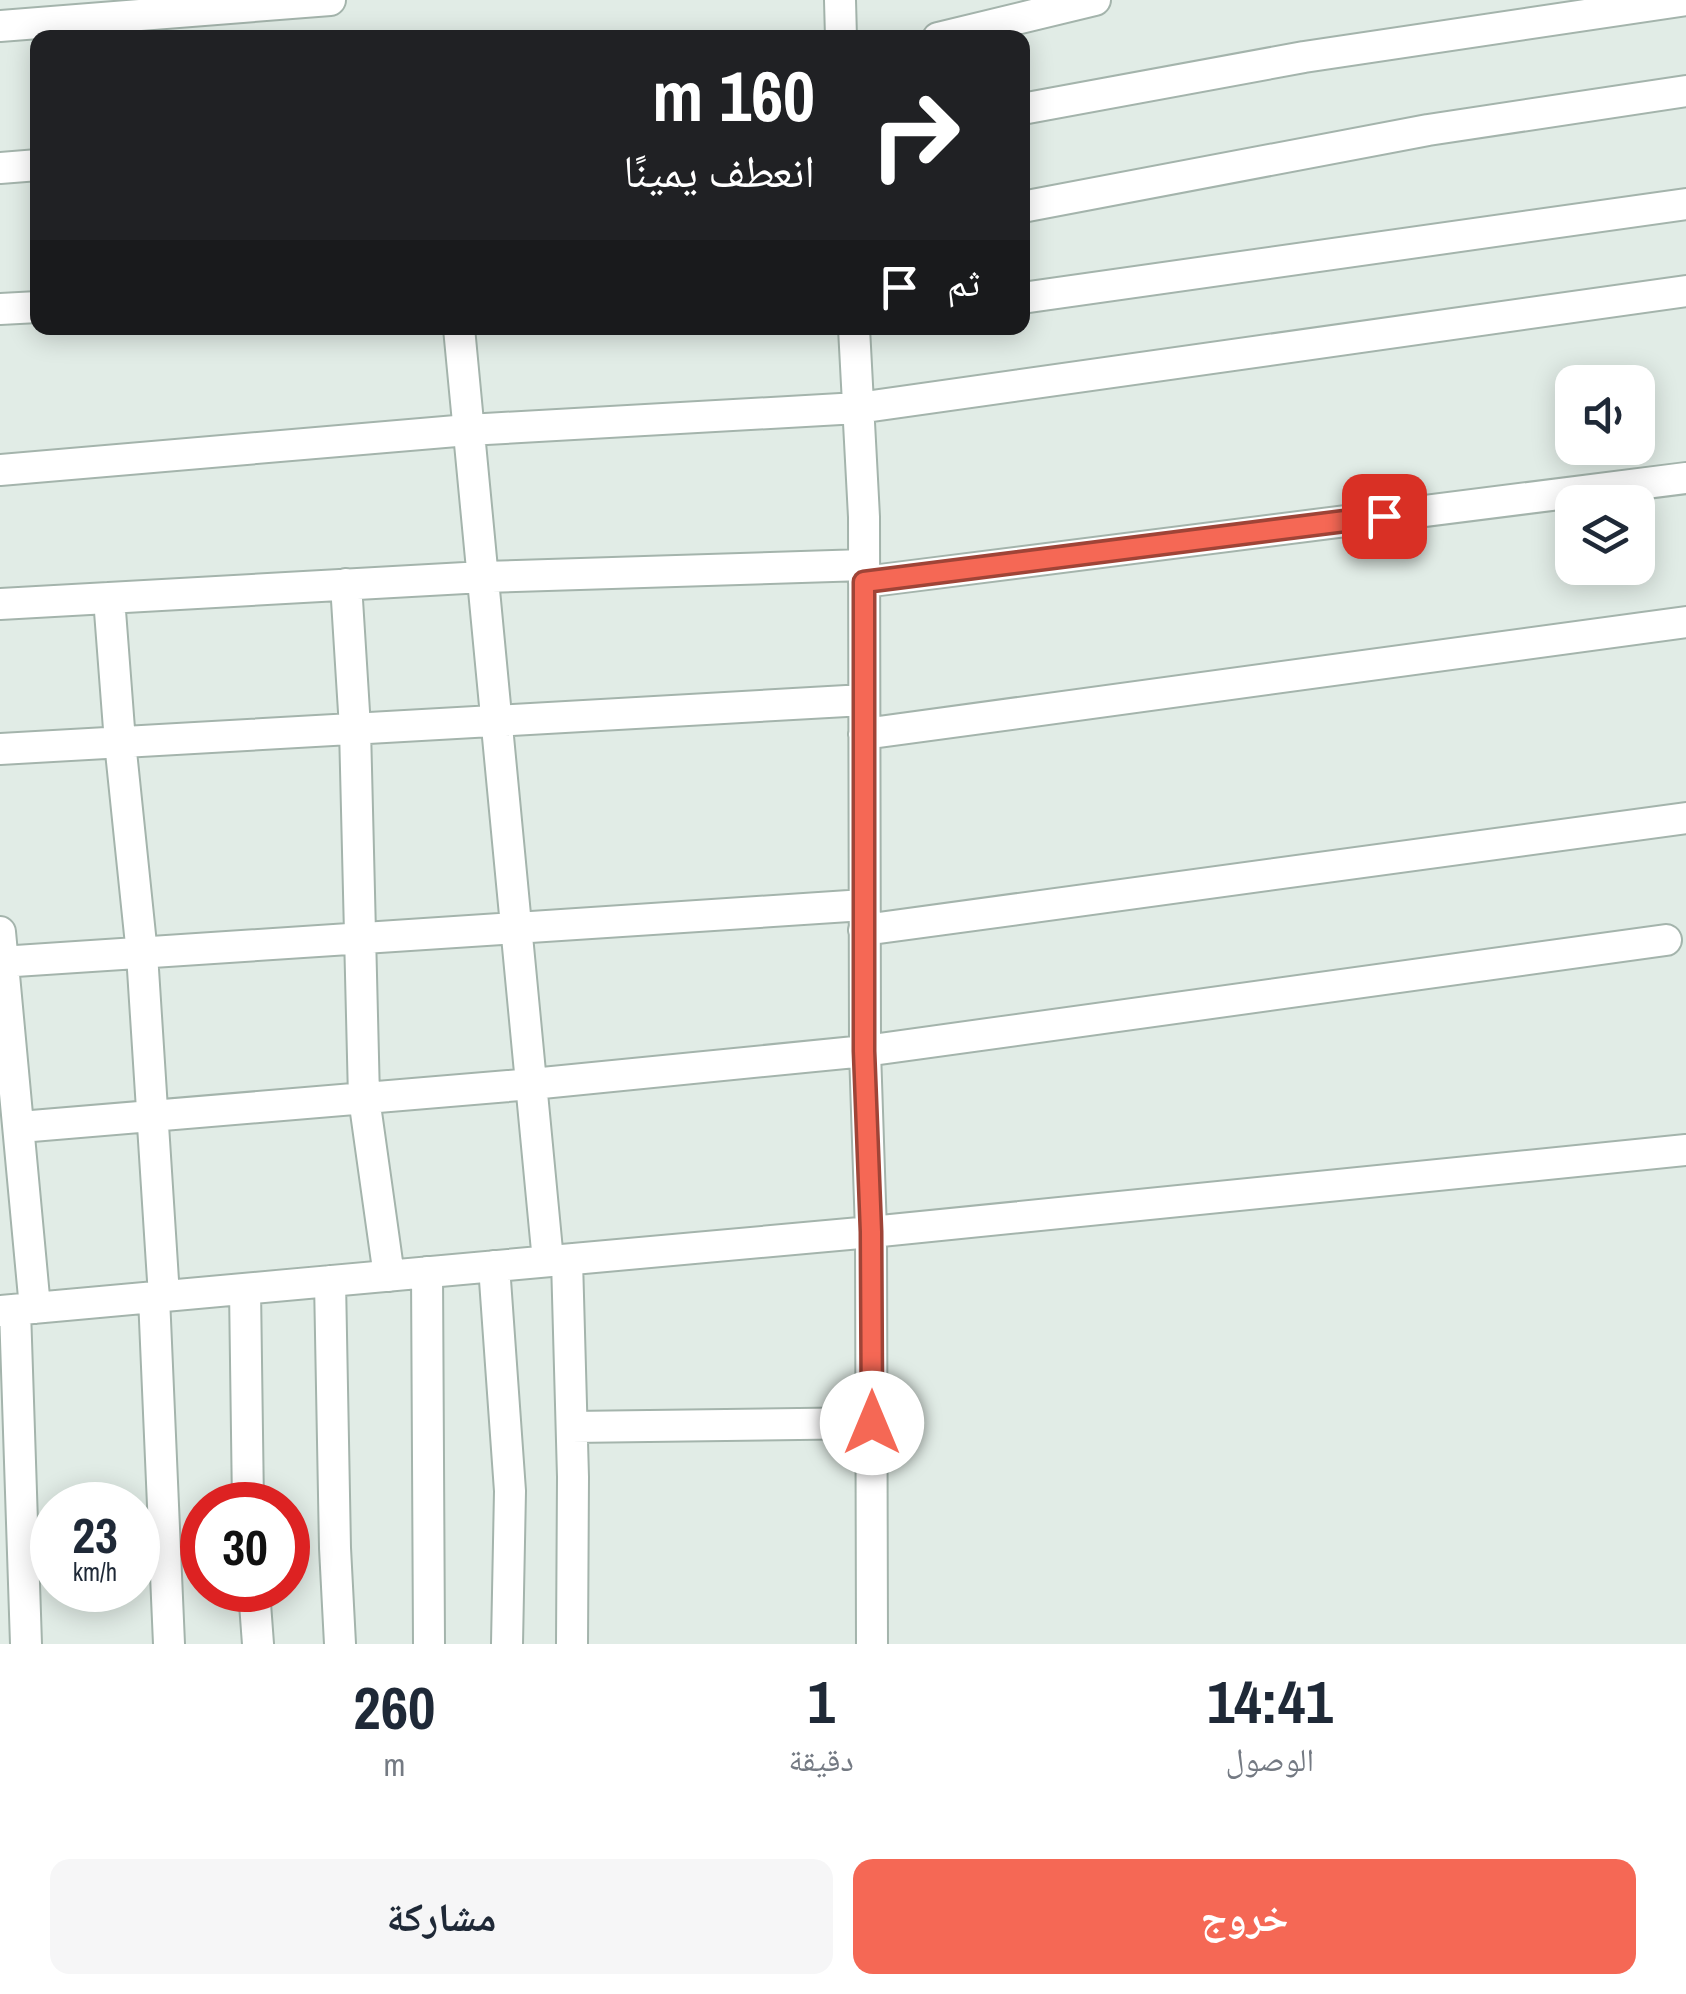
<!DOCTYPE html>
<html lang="ar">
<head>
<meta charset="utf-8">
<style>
  :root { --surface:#fff; --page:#f6f6f7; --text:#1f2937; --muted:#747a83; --accent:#f56855 }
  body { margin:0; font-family:"Archivo Narrow","Noto Naskh Arabic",sans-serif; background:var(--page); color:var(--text); direction:rtl; height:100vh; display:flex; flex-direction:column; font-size:38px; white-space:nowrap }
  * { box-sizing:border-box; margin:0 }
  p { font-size:32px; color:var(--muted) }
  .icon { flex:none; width:55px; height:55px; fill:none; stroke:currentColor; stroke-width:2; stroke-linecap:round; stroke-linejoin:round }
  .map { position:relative; height:1644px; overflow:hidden; direction:ltr }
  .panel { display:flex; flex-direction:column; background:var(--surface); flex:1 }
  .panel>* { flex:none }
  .hud { position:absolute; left:30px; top:30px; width:1000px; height:305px; border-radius:20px; box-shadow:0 5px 25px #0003; direction:rtl; background:#202124; color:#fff; overflow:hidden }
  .tools { position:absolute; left:1555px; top:365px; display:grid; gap:20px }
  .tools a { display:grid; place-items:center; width:100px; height:100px; border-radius:20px; background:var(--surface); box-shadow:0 5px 25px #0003; font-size:50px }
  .speed { position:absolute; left:30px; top:1482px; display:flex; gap:20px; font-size:50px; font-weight:700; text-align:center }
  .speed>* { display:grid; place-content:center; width:130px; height:130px; border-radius:50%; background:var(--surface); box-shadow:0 5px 25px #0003; line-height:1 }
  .speed small { font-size:25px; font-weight:400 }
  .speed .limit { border:15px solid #d22; background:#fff; color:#111 }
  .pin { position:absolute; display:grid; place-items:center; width:85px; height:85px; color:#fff; margin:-42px; border-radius:20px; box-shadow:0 5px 15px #0006 }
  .me { position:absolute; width:110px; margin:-55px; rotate:0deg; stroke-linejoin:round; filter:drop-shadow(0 0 8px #0008) }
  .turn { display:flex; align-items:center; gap:35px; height:210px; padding:0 50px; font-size:45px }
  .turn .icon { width:130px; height:130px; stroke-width:2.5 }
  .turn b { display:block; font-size:70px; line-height:85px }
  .then { display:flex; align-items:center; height:95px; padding:0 50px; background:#0003; gap:20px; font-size:38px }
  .eta { display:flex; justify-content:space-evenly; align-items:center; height:170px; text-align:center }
  .eta b { font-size:60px; font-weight:800; line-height:70px }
  .cta { display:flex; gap:20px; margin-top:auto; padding:20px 50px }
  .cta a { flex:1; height:115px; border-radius:20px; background:var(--accent); color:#fff; font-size:40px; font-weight:800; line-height:115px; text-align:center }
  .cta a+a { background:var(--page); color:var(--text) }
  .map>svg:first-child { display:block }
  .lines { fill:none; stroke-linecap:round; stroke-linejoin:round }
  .street-casing { stroke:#a4b4ac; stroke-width:34 }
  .street { stroke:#fff; stroke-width:30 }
  .route-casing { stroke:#9f4437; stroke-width:25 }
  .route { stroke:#f56855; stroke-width:18 }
</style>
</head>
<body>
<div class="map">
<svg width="1686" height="1644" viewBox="0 0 1686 1644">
  <rect width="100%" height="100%" fill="#e1ece6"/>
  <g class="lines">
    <!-- street casing -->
    <g class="street-casing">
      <path id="street" d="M840,0L841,38
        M0,26L330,0
        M938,38L1095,0
        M1022,109L1304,57L1686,0
        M0,168L38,165
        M1022,207L1428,130L1686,91
        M1022,298L1686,204
        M0,309L38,307
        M459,328L548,1261
        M854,328L864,517L865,1051L871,1232L872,1644
        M0,470L468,430L858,408L1686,291
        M864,582L1686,478
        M346,584L355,728L364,1098L389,1276
        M109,598L120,742L142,954L164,1296
        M0,604L483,577L864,565
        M864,734L1686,622
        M0,749L864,700
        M864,930L1686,818
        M0,932L35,1308
        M0,962L864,905
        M20,1127L532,1084L865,1051L1666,940
        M567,1260L573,1477L572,1644
        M494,1266L510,1491L507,1644
        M427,1272L429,1644
        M330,1281L335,1548L340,1644
        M245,1289L248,1505
        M154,1297L169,1644
        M15,1310L26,1644
        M0,1311L871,1232L1686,1150
        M572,1427L872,1423
        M254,1590L258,1644"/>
    </g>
    <!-- street -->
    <use href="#street" class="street"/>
  </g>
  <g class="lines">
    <!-- route casing -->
    <g class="route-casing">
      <path id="route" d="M872,1423L871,1232L864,1051V582L1384,516"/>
    </g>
    <!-- route -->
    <use href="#route" class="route"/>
  </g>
</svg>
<div class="tools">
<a><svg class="icon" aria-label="sound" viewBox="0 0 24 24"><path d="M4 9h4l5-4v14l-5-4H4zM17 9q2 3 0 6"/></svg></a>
<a><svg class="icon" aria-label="layers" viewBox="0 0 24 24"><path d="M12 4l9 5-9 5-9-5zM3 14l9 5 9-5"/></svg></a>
</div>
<div class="speed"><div>23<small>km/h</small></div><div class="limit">30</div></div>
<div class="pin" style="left:1384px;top:516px;background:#d93025"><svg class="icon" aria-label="arrive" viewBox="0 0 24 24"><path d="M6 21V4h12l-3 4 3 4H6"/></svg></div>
<svg class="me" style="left:872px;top:1423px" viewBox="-20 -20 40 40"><circle r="19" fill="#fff"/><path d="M0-13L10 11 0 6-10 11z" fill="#f56855"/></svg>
<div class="hud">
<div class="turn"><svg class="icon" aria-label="right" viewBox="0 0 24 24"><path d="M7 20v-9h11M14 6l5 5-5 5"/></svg><div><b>160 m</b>انعطف يمينًا</div></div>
<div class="then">ثم<svg class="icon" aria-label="arrive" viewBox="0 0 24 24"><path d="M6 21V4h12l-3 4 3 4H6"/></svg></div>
</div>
</div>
<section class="panel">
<div class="eta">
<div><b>14:41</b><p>الوصول</p></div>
<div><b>1</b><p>دقيقة</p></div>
<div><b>260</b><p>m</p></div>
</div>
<div class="cta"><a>خروج</a><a>مشاركة</a></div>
</section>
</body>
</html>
